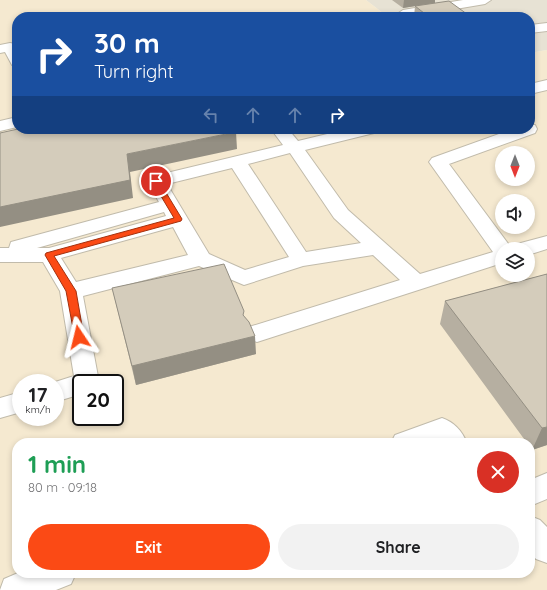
<!DOCTYPE html>
<html lang="en">
<head>
<meta charset="utf-8">
<style>
  :root { --surface:#fff; --page:#f2f2f2; --text:#202124; --muted:#757577; --accent:#fb4a15 }
  body { margin:0; font-family:Quicksand,sans-serif; background:var(--page); color:var(--text); height:100vh; display:flex; flex-direction:column; font-size:15px; white-space:nowrap }
  * { box-sizing:border-box; margin:0 }
  p { font-size:13px; color:var(--muted) }
  .icon { flex:none; width:22px; height:22px; fill:none; stroke:currentColor; stroke-width:2; stroke-linecap:round; stroke-linejoin:round }
  .map { position:relative; flex:1; overflow:hidden }
  .details { position:absolute; left:12px; top:438px; width:523px; height:140px; display:flex; flex-direction:column; background:var(--surface); border-radius:16px; box-shadow:0 2px 6px #0003 }
  .details>* { flex:none }
  .top-card { position:absolute; left:12px; top:12px; width:523px; height:122px; border-radius:16px; box-shadow:0 2px 6px #0003; background:#1a4fa0; color:#fff; overflow:hidden }
  .needle { width:26px; rotate:180deg }
  .buttons { position:absolute; left:495px; top:146px; display:grid; gap:8px }
  .buttons a { display:grid; place-items:center; width:40px; height:40px; border-radius:50%; background:var(--surface); box-shadow:0 2px 6px #0003; font-size:20px }
  .speed { position:absolute; left:12px; top:374px; display:flex; gap:8px; font-size:20px; font-weight:700; text-align:center }
  .speed>* { display:grid; place-content:center; width:52px; height:52px; border-radius:50%; background:var(--surface); box-shadow:0 2px 6px #0003; line-height:1 }
  .speed small { font-size:10px; font-weight:400 }
  .speed .limit { border:2px solid #111; border-radius:6px; background:#fff; color:#111 }
  .pin { position:absolute; display:grid; place-items:center; width:34px; height:34px; color:#fff; margin:-17px; border:2px solid #fff; border-radius:50%; box-shadow:0 1px 4px #0007 }
  .me { position:absolute; width:44px; margin:-22px; rotate:350deg; stroke-linejoin:round; filter:drop-shadow(0 0 3px #0008) }
  .turn { display:flex; align-items:center; gap:14px; height:84px; padding:0 16px; font-size:18px }
  .turn .icon { width:52px; height:52px; stroke-width:2.5 }
  .turn b { display:block; font-size:28px; line-height:34px }
  .lanes { display:flex; align-items:center; height:38px; padding:0 16px; background:#0003; justify-content:center; gap:20px; direction:ltr }
  .lanes .off { opacity:.35 }
  .round { display:grid; place-items:center; flex:none; width:42px; height:42px; border-radius:21px; background:var(--page) }
  .overview { display:flex; align-items:center; justify-content:space-between; height:68px; padding:0 16px }
  h1 { font-size:24px; font-weight:700; line-height:30px; color:#1e9e55 }
  .primary-button { display:flex; gap:8px; margin-top:auto; padding:8px 16px }
  .primary-button a { flex:1; height:46px; border-radius:24px; background:var(--accent); color:#fff; font-size:16px; font-weight:700; line-height:46px; text-align:center }
  .primary-button a+a { background:var(--page); color:var(--text) }
  .map>svg:first-child { display:block }
  .residential { fill:#e7e2d4 }
  .commercial { fill:#f5e9d0; fill-rule:evenodd }
  .lines { fill:none; stroke-linecap:round; stroke-linejoin:round }
  .minor-casing { stroke:#c1bbab; stroke-width:2 }
  .minor { fill:#fff; fill-rule:evenodd }
  .wall { fill:#b6afa1 }
  .shaded-wall { fill:#948f83 }
  .building { fill:#d4ccbb; stroke:#948f83 }
  .route { fill:#fb4a15; stroke:#a3300e }
</style>
</head>
<body>
<div class="map">
<svg width="547" height="590" viewBox="0 0 547 590">
  <rect width="100%" height="100%" fill="#f3f0e6"/>
  <!-- residential -->
  <path class="residential" d="M366,0H547V50L530,53V17H388Z"/>
  <!-- commercial -->
  <path class="commercial" d="M0,0H366L388,17H17V129H530V53L547,50V590H0ZM502,153H528V179H502ZM502,201H528V227H502ZM502,249H528V275H502ZM21,383H55V417H21ZM81,383H115V417H81ZM17,443H530V573H17Z"/>
  <g class="lines">
    <!-- minor casing -->
    <g class="minor-casing">
      <path id="minor" d="M463,0H491L485,4L408,17H398L397,14L403,10Z
        M547,23V31L530,33V25Z
        M10,43L15,44L17,47V66L12,65L5,52L0,53V45Z
        M547,80V90L530,94V84Z
        M17,117V127L0,131V121Z
        M530,124L535,125L537,129L535,133L449,164L512,249H502V263L257,342L249,339L245,333L249,327L400,280L373,255L303,266L244,285L199,266L83,296L99,382L81,383V394L55,402V383H52L74,376L60,291L43,262H0V248H9L11,242L159,202L147,181L150,177L283,145L271,129H288L298,141L348,129H376L374,133L305,150L348,210L420,274L493,252L429,162L432,158L513,129H530ZM290,153L334,218L361,243L306,252L248,164ZM232,168L289,257L245,270L209,254L167,184ZM164,212L166,216L49,248H37ZM173,227L188,255L76,282L61,258Z
        M547,236V249L528,255V249H514L517,244Z
        M21,392V412L0,418V398Z
        M442,418C454,422 462,431 467,443H391L395,435Z
        M547,473V499L530,506V480Z
        M530,516L540,520L547,527V563L536,559L530,552Z
        M18,573H76L71,584L56,590H0L4,579Z"/>
    </g>
    <!-- minor -->
    <use href="#minor" class="minor"/>
  </g>
  <!-- wall -->
  <path class="wall" d="M392,0H435V3L471,17H414L415,6L403,8Z
    M547,274V445L532,450L530,447V443H527L440,324L445,301Z
    M112,288L245,317L256,354L136,385Z"/>
  <!-- shaded-wall -->
  <path class="shaded-wall" d="M404,0H435V3L403,8Z
    M236,132L237,149L130,172L133,198L0,227V207L127,154Z
    M255,336L256,354L136,385L132,366Z
    M547,427V445L532,450L542,428Z"/>
  <!-- building -->
  <path class="building" d="M449,1L471,17H429L415,6Z
    M18,129H235L236,132L127,154L130,180L0,207V133Z
    M224,264L244,311L243,315L249,322L255,336L132,366L112,288Z
    M547,274V427L542,428L445,301Z"/>
  <!-- route -->
  <path class="route" d="M153,180L159,181L182,219L181,221L54,256L76,291L84,337L79,340L75,339L66,291L45,255L46,253L174,218L152,181Z"/>
</svg>
<div class="buttons">
<a><svg class="needle" viewBox="-14 -14 28 28"><path d="M0-13l5 13h-10z" fill="#e53935"/><path d="M0 13l5-13h-10z" fill="#757577"/></svg></a>
<a><svg class="icon" aria-label="sound" viewBox="0 0 24 24"><path d="M4 9h4l5-4v14l-5-4H4zM17 9q2 3 0 6"/></svg></a>
<a><svg class="icon" aria-label="layers" viewBox="0 0 24 24"><path d="M12 4l9 5-9 5-9-5zM3 14l9 5 9-5"/></svg></a>
</div>
<div class="speed"><div>17<small>km/h</small></div><div class="limit">20</div></div>
<div class="pin" style="left:156px;top:181px;background:#d93025"><svg class="icon" aria-label="arrive" viewBox="0 0 24 24"><path d="M6 21V4h12l-3 4 3 4H6"/></svg></div>
<svg class="me" style="left:79px;top:337px" viewBox="-20 -20 40 40"><path d="M0-17L14 15 0 8-14 15z" fill="#fb4a15" stroke="#fff" stroke-width="4"/></svg>
<div class="top-card">
<div class="turn"><svg class="icon" aria-label="right" viewBox="0 0 24 24"><path d="M7 20v-9h11M14 6l5 5-5 5"/></svg><div><b>30 m</b>Turn right</div></div>
<div class="lanes"><svg class="icon off" aria-label="left" viewBox="0 0 24 24"><path d="M17 20v-9H6M10 6l-5 5 5 5"/></svg><svg class="icon off" aria-label="ahead" viewBox="0 0 24 24"><path d="M12 20V5M6 11l6-6 6 6"/></svg><svg class="icon off" aria-label="ahead" viewBox="0 0 24 24"><path d="M12 20V5M6 11l6-6 6 6"/></svg><svg class="icon" aria-label="right" viewBox="0 0 24 24"><path d="M7 20v-9h11M14 6l5 5-5 5"/></svg></div>
</div>
<section class="details">
<div class="overview"><div><h1>1 min</h1><p>80 m · 09:18</p></div><a class="round" style="background:#d93025;color:#fff"><svg class="icon" aria-label="close" viewBox="0 0 24 24"><path d="M6 6l12 12M18 6L6 18"/></svg></a></div>
<div class="primary-button"><a>Exit</a><a>Share</a></div>
</section>
</div>
</body>
</html>
